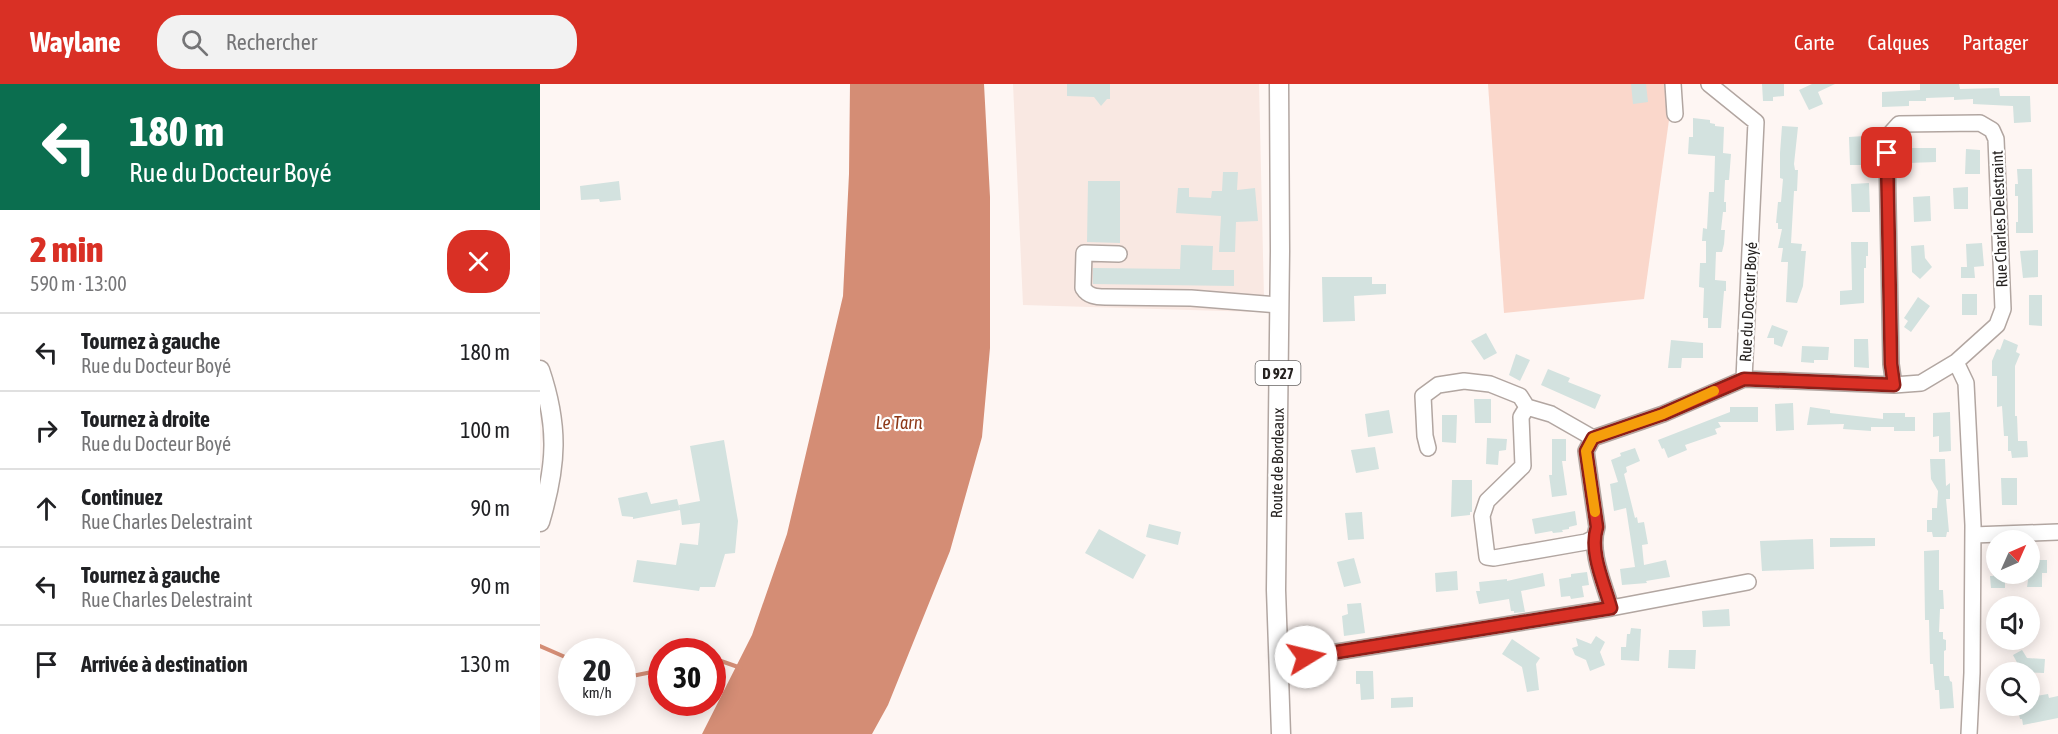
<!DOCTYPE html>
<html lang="fr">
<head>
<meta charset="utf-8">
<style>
  :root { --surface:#fff; --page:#f2f2f2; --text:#202124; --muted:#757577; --line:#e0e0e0; --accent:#d93025 }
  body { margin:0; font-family:"Asap Condensed",sans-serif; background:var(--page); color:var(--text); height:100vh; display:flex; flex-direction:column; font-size:22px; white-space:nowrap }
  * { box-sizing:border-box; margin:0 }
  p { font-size:20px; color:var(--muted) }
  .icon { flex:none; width:33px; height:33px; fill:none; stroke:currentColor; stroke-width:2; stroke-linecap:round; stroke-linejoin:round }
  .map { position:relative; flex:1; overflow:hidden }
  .panel { display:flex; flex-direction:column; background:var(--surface); width:540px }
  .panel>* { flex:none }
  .top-card { background:#0b6e4f; color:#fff; overflow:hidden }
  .needle { width:39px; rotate:45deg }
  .tools { position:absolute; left:1446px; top:446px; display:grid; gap:12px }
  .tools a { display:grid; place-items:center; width:54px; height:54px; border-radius:50%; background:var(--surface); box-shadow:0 3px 15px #0003; font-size:30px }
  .speed { position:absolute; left:18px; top:554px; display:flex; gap:12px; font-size:30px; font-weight:700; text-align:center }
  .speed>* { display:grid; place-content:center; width:78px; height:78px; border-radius:50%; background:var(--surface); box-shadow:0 3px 15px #0003; line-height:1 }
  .speed small { font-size:15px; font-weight:400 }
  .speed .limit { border:9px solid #d22; background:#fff; color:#111 }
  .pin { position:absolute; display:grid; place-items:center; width:51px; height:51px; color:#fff; margin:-26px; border-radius:12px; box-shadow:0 3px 9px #0006 }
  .me { position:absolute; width:66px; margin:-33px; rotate:81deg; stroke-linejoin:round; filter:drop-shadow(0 0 4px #0008) }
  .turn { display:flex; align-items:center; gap:21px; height:126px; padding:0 30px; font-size:27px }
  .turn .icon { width:78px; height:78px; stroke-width:2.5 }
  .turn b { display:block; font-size:42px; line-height:51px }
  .round { display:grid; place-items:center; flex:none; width:63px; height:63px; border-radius:24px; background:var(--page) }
  .summary { display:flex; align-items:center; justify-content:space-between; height:102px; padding:0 30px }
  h1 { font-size:36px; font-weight:800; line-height:45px; color:var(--accent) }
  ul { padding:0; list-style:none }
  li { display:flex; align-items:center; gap:18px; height:78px; padding:0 30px; border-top:2px solid var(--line) }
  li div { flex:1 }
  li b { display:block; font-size:22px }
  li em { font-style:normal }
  header { display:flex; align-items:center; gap:36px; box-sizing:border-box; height:84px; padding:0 30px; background:var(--accent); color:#fff }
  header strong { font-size:28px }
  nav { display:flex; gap:33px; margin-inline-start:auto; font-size:21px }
  .search { width:420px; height:54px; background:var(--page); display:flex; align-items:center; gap:15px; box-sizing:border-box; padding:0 21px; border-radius:24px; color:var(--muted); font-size:22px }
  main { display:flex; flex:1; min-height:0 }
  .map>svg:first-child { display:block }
  .built { fill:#f9e8e2 }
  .green { fill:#fad7cb }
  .water { fill:#d48d75 }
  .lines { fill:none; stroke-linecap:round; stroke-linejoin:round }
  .stream { stroke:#d48d75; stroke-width:4 }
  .building { fill:#d3e2df }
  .minor-casing { stroke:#b2a6a1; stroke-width:18 }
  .major-casing { stroke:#b2a6a1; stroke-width:21 }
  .minor { stroke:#fff; stroke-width:15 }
  .major { stroke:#fff; stroke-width:18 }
  .route-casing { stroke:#8d1f18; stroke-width:15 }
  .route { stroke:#d93025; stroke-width:10 }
  .slow { stroke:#f59e0b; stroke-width:10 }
  .labels { text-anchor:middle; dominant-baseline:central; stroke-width:4.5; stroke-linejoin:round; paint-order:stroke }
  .shield { fill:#fff; stroke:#676463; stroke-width:1.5 }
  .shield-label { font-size:15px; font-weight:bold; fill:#262220 }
  .street-label { font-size:16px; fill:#262220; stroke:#fff }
  .water-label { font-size:18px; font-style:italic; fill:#8d3817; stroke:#fff }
</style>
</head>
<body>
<header>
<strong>Waylane</strong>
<div class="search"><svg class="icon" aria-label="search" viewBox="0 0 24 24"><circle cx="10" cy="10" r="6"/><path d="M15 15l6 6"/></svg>Rechercher</div>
<nav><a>Carte</a><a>Calques</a><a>Partager</a></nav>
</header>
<main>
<section class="panel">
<div class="top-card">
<div class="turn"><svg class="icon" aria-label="left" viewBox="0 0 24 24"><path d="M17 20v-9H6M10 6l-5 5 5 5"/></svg><div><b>180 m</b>Rue du Docteur Boyé</div></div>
</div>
<div class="summary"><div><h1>2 min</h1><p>590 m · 13:00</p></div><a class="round" style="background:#d93025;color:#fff"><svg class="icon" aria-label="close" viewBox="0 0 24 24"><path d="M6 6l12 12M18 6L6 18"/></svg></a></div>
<ul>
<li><svg class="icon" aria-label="left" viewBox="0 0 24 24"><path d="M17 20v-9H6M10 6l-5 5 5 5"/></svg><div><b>Tournez à gauche</b><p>Rue du Docteur Boyé</p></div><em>180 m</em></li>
<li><svg class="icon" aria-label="right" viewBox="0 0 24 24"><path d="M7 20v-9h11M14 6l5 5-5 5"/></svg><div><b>Tournez à droite</b><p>Rue du Docteur Boyé</p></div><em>100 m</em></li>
<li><svg class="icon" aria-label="ahead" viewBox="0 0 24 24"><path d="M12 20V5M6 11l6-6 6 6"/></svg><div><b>Continuez</b><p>Rue Charles Delestraint</p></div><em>90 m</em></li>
<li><svg class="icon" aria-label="left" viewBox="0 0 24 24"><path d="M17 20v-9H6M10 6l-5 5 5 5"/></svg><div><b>Tournez à gauche</b><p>Rue Charles Delestraint</p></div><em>90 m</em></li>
<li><svg class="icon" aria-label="arrive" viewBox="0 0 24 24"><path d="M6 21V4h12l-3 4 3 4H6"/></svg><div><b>Arrivée à destination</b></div><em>130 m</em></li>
</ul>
</section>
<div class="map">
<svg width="1518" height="650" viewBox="0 0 1518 650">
  <rect width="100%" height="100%" fill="#fef6f3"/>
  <!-- built -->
  <path class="built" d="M473,0H719L724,214L716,216L717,228L483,221Z"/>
  <!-- green -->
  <path class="green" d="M948,0H1124L1129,36L1104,215L964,229Z"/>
  <!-- water -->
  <path class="water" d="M310,0H444L450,113V264L442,353L410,467L348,621L332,650H162L212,551L247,450L303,212L309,90Z"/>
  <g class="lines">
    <!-- stream -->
    <path class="stream" d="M0,562L32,576
      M172,578L181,577L201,584
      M82,594L122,586"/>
  </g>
  <!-- building -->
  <path class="building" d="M527,0H570V15H567L561,22L554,13L527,12Z
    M1091,0H1106L1108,18L1093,20Z
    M1222,0H1244V12L1233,13V17H1223Z
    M1272,0H1295L1278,8L1283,20L1269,26L1259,6Z
    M1380,0H1419L1420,5L1459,4L1460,12H1490L1491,38L1474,39L1473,22L1433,20V15L1414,16V13L1386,14V17H1369V22L1342,23V8L1380,6Z
    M1153,34L1170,36V39L1175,40V42L1184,43L1183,69L1191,70L1189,96H1185L1184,118H1186V128H1183L1181,146H1185L1184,160L1182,168H1176L1175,196L1186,197V207H1184L1181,244H1168V234H1163L1164,204L1159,203L1160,179H1166V157H1162L1163,144L1167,145L1169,108H1174L1175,72L1148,70L1149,53H1153Z
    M1242,42L1258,43L1254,80L1255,86H1258L1257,107H1254L1251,159L1262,160L1261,167H1266L1263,202L1257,219L1246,218L1248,178H1241L1243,164H1238L1242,145H1238V139H1236L1238,118H1241L1243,95L1240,94V69Z
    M1324,52L1327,81H1310L1309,53Z
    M1368,64H1396V78L1368,79Z
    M1426,65L1440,66V90H1425Z
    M1477,85H1492L1493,149H1476V138H1478V112H1475V100H1478Z
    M683,88H698L697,106L715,104L718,137L696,138L695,168H679L681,132L636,129L638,104H649V113L671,114L672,107H682Z
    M79,97L81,116L60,118L59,115L41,116L40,102Z
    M548,97H580V159L547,158Z
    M1329,99L1330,128H1312L1311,100Z
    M1428,103V125H1414L1413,104Z
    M1390,112L1391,137L1374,138L1373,113Z
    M1311,158H1328V172H1326V184H1324V219L1300,221V207L1312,206Z
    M1442,159L1444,182L1433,183H1434L1435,194H1421V183H1427L1426,160Z
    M641,161L673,162L672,186H694V202L553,200V184L640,185Z
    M1384,161L1385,174L1392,183L1380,195L1372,188L1371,162Z
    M1498,166V193L1483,194L1480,167Z
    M782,193H832V200H846V210L814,212L815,237L783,238Z
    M1422,210H1437V231H1422Z
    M1489,211H1502V242L1489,241Z
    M1378,213L1390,222L1371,248L1364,243L1368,237L1364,234Z
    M1232,241L1248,247L1242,263L1234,260V254H1227Z
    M946,249L957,269L944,276L931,257Z
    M1314,255H1328L1329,284L1314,283Z
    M1464,255L1478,261L1476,268L1480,270L1475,282V332H1477L1478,357H1487L1488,373L1472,374L1471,367H1468V352H1464L1462,322L1457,323V292H1452V277L1457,265L1460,266Z
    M1131,256L1163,259V274H1142L1141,284H1128Z
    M1262,262L1289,263L1288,276H1274V279L1261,278Z
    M976,270L990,276L980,297L969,291Z
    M1008,285L1030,294L1028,298L1061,311L1055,325L1001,301Z
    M934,315H951V339H935Z
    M1253,319L1254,346L1236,347L1235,320Z
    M1190,323H1218V338H1178L1181,343L1175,345L1177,350L1145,361L1147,366L1128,374L1124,364L1122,365L1118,356L1190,328Z
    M1270,323L1290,326V329L1343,335V329H1365V333H1375V347H1354V343H1331V347L1303,345L1304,340L1267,341Z
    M849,326L853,349L828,353L825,330Z
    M1410,328L1411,367L1399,368V352L1393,353V329Z
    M902,331H917L916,359L902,358Z
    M947,354L967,355L966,366L959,367L958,381L946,380Z
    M1012,355H1026V377H1022L1027,411L1012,413L1009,391H1012Z
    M184,356L198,437L195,469L185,470L175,503H160L159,507L93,498L97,476L136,481L140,459L158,461L160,439L142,441L140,426L93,435V433L82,432L78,414L107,408L111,420L137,415L140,426L139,421L160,417L150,362Z
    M835,363L839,385L816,389L811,366Z
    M1095,364L1100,377L1086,383L1087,388L1084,390L1095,434L1097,433L1098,439L1104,438L1108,460L1102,461L1104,481L1126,476L1130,493L1106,497L1107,499L1082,501L1080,485L1095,483L1086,424L1074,427L1070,400L1078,398L1071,376L1081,372L1080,369Z
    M1390,375H1405L1406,402L1410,399V415H1406L1409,448H1407L1406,453H1393L1392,448H1387V436H1392V424H1397L1398,407L1391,395Z
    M1461,394H1477V421H1462Z
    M912,396H932V428H930V431L911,433Z
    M1035,427L1037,441L1029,443V445L1022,446L1023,448L1013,449L1012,447L995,450L992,435Z
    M822,428L824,455L808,456L805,429Z
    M609,440L641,448L638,461L606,453Z
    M559,445L606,471L593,495L545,469Z
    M1290,454H1335V462L1290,463Z
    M1273,455L1274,485L1222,487L1220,457Z
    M1399,466V506H1403L1404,525H1400L1399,548H1403V555L1406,556V566L1404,567V592H1409L1410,597L1412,598L1414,624L1400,625L1399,606H1395L1393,580H1390L1389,536H1385L1384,467Z
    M814,474L821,499L804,503L797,478Z
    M1496,476H1507V489H1502V503H1487L1490,483L1495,482Z
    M917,487L918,506L896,508L895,489Z
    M1047,488L1049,501L1042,502L1044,513L1031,515L1030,512L1021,513L1019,495L1031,493V490Z
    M1003,489L1005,502L981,507L985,528L974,529V527H971L969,515L939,520L936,507H940L939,498L967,495V497Z
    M1453,489H1465V504H1451L1450,492H1453Z
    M821,519L825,549L804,552L802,532L808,530L807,520Z
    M1189,525L1190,542L1163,543L1162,527Z
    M1091,544L1101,545L1099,577L1081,576V563H1086L1087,550H1090Z
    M1056,552L1065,558L1060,568L1065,581L1050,587L1046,576L1035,571L1032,564L1038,562L1036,554L1051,560Z
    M972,555L1000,574L996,580L999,606L987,608L982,583L962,570Z
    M1129,566H1156L1155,585L1128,584Z
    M1482,566L1487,574L1505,575L1504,589L1482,588L1473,571Z
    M816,587H833L834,615L821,616L820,600H816Z
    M1508,610L1509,614L1518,612V634L1483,641L1482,635H1480L1477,621H1490V613Z
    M873,613V623L851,624V614Z"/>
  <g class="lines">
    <!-- minor casing -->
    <g class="minor-casing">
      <path id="minor" d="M1133,0L1135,30
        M579,170L544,169L543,204C548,212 556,213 565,213L651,214L739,221
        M1416,278L1426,299L1433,441L1432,589L1429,650
        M1204,295L1354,301L1381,299L1416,278L1457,241L1463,225L1456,55L1452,46L1440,39L1359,40L1350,50L1347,69L1351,280L1354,301
        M1053,354L1011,330L987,323L981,333L983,382L947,417L942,432L947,473L954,474L1046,458L1054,454
        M888,364L885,352L883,312L898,301L924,297L950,300L980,312L987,323
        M1433,451L1518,448
        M1071,524C1064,499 1049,468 1057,443L1046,367L1053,354L1123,330L1204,295L1216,38L1169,0
        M766,573L1071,524L1208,498"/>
    </g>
    <!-- major casing -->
    <g class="major-casing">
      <path id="major" d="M739,0L740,167L736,506L741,650
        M0,286C19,342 17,381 0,438"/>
    </g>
    <!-- minor -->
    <use href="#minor" class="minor"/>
    <!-- major -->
    <use href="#major" class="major"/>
  </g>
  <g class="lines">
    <!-- route casing -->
    <g class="route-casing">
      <path id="route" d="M766,573L1071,524C1064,499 1049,468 1057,443L1046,367L1053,354L1123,330L1204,295L1354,301L1351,280L1347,69"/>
    </g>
    <!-- route -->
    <use href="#route" class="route"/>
    <!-- slow -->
    <path class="slow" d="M1055,428L1046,367L1053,354L1123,330L1174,307"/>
  </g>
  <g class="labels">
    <!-- shield labels -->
    <rect class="shield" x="715.5" y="277" width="45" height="24" rx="4.5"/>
    <g class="shield-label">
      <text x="738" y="289">D 927</text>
    </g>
    <!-- street labels -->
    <g class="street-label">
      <text transform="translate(1459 135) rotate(-92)">Rue Charles Delestraint</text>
      <text transform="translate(1208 218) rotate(-87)">Rue du Docteur Boyé</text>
      <text transform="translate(737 379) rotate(-89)">Route de Bordeaux</text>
    </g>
    <!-- water labels -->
    <g class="water-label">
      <text x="359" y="338">Le Tarn</text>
    </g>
  </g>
</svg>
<div class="tools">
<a><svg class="needle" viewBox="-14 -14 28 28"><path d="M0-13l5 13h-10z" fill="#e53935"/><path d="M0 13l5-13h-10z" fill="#757577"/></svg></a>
<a><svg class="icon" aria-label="sound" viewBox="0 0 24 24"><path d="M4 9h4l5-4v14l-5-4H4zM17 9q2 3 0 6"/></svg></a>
<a><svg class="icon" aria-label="search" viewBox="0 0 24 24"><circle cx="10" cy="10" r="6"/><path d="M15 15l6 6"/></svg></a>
</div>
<div class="speed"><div>20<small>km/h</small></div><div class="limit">30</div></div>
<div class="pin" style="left:1347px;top:69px;background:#d93025"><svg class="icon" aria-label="arrive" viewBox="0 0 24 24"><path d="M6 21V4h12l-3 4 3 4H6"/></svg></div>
<svg class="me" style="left:766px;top:573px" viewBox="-20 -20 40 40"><circle r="19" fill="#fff"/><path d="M0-13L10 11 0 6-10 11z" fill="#d93025"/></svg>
</div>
</main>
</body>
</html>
